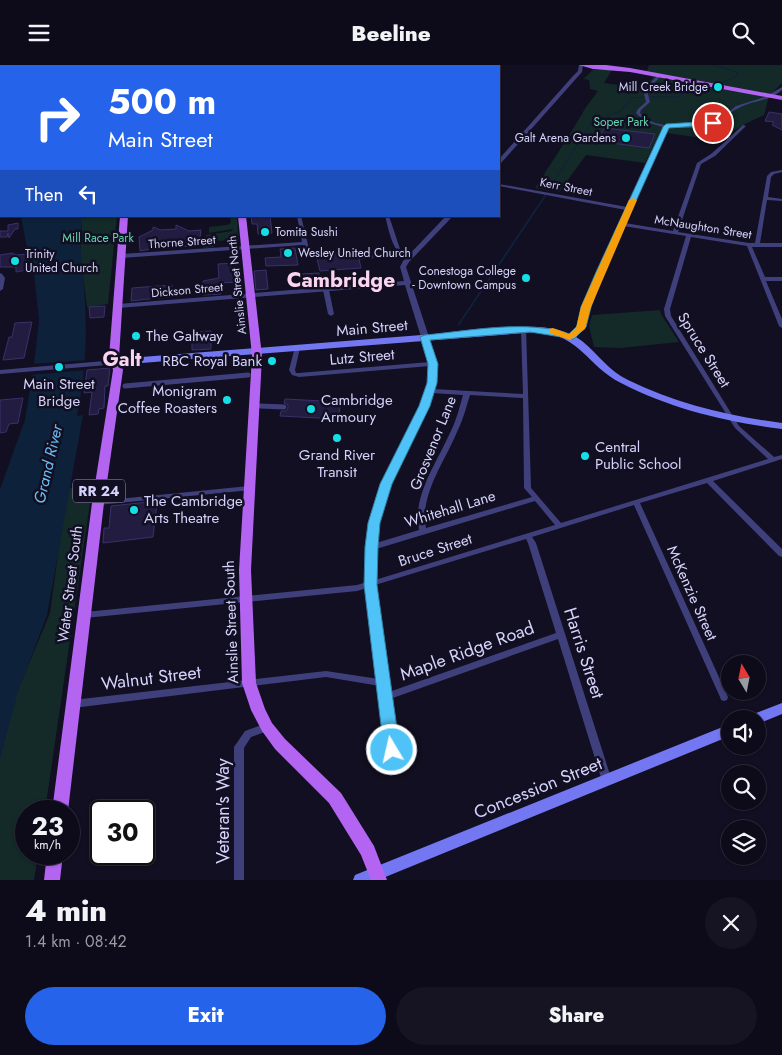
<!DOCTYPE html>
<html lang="en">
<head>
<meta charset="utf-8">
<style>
  :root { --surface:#0d0b19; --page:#161422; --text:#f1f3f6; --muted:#9a9ba2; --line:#2d2b38; --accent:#2563eb }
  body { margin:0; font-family:Jost,sans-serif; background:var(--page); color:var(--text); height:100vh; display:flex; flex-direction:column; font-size:19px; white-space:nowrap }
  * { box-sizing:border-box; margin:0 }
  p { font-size:16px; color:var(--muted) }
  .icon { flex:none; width:28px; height:28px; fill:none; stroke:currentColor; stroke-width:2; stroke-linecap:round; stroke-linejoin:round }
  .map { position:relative; height:815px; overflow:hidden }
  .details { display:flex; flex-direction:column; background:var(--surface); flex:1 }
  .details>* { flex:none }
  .guide { position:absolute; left:0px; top:0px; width:500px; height:152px; box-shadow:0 1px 4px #0004,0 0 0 1px var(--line); background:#2563eb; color:#fff; overflow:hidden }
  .needle { width:32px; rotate:350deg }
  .controls { position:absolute; left:721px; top:590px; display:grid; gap:10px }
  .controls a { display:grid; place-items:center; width:45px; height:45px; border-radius:50%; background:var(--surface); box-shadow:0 1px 4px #0004,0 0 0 1px var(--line); font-size:25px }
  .speed { position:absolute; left:15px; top:735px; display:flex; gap:10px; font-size:25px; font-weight:700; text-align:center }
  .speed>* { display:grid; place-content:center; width:65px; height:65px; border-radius:50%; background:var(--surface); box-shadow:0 1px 4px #0004,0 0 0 1px var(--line); line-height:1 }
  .speed small { font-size:12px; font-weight:400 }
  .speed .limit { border:2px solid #111; border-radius:8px; background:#fff; color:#111 }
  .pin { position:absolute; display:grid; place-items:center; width:42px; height:42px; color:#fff; margin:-21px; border:2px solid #fff; border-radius:50%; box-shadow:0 1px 5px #0007 }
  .me { position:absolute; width:55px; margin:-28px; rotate:351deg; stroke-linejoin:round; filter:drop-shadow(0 0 4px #0008) }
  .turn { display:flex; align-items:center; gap:18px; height:105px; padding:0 25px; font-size:22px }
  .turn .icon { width:65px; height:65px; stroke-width:2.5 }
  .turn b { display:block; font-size:35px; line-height:42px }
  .then { display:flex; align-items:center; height:48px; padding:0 25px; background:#0003; gap:10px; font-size:19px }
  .round { display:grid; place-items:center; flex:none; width:52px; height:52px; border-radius:26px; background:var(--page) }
  .headline { display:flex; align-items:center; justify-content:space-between; height:85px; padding:0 25px }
  h1 { font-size:30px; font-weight:800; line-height:38px }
  .action { display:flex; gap:10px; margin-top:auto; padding:10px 25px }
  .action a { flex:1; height:58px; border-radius:30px; background:var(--accent); color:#fff; font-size:20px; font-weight:800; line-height:58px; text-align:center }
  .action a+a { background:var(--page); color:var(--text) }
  header { display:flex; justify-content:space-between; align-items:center; height:65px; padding:0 25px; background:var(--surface); font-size:22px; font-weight:800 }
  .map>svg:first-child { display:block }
  .green { fill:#132a28 }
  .water { fill:#0e213b }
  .pier { fill:#110f21 }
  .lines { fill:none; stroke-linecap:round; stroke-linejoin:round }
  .stream-far1 { stroke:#0e213b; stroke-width:1 }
  .stream { stroke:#0e213b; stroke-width:2 }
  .building { fill:#221d40; stroke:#39316a }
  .pedestrian { stroke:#3f407b; stroke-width:5 }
  .minor { fill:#3f407b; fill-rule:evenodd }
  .tertiary { fill:#3f407b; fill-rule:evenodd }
  .secondary { fill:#7378f2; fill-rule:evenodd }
  .primary { fill:#b364f1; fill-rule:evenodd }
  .route { fill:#4fc3f7; stroke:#337fa1 }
  .slow { fill:#f59e0b }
  .poi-dot { fill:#15dee5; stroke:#110f21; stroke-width:2 }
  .labels { text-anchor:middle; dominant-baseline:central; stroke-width:5; stroke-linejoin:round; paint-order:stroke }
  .far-poi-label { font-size:12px; fill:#d5d3fb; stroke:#110f21; text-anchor:end }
  .far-park-label { font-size:12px; fill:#66d4b1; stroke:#110f21 }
  .far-street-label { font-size:12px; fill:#d5d3fb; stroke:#110f21 }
  .shield { fill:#110f21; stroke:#9a98ba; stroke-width:1 }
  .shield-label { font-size:14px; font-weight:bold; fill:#d5d3fb }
  .street-label { font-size:15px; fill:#d5d3fb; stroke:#110f21 }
  .poi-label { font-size:15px; fill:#d5d3fb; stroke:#110f21; text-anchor:start }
  .water-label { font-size:16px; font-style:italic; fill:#6abcf2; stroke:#110f21 }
  .near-street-label { font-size:18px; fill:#d5d3fb; stroke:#110f21 }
  .district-label { font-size:20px; font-weight:bold; fill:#fbd5f0; stroke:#110f21 }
  .far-town-label { font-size:21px; font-weight:bold; fill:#fbd5f0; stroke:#110f21 }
</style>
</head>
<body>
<header><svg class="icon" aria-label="menu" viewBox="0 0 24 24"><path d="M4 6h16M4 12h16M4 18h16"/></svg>Beeline<svg class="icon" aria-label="search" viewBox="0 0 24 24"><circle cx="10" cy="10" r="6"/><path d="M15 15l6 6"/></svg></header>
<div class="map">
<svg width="782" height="815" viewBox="0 0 782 815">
  <rect width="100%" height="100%" fill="#110f21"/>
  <!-- green -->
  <path class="green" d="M649,0H782V18L769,31L764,50C753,55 729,66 723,76L660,67L645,98L586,90L559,127L535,123L570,69L586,42L598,26L590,24L589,15L583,14L593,5H612L604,18L640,23L653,13L647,6Z
    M80,151H117L108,239L87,242L80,187L82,163Z
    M230,151H237L238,168L233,167L239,169V175L214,176V182L203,183V175L206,173V170L232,166L233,164L209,168V162L227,160L231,158Z
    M660,245L661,249L679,277L620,283L594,282L589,261L592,250Z
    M67,423L92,424L45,746H26V789H38L34,815H0V692L15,632L50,548Z"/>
  <!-- water -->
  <path class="water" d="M21,151H80C84,164 79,176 81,189C87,249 89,291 77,351L83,350L47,550L18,627L0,693V424L25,355L34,299L39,255L33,199L26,178Z"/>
  <!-- pier -->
  <path class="pier" d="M88,295L87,305L29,310L32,299Z"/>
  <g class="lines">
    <!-- stream-far1 -->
    <path class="stream-far1" d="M651,32H677L688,26H713L719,19L737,11V7L713,0
      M548,126L592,56L621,46L631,33L644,32"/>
    <!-- stream -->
    <path class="stream" d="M459,259L545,131"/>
  </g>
  <!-- building -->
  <path class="building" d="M769,47L782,49V65L772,60L774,57L765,56Z
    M604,63L655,69L649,83L597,76Z
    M251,151H270L272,168L258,169L257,159H252Z
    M18,158V164H15L9,173L8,168L7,172H0V166H8V160Z
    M176,160L189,166L201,165L200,173L203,175V180L166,183V176L151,177V184L140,186L139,172L153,165V162L161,165L176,164Z
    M295,183L298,200L266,201L265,193L281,192L280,184Z
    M371,186L373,193L359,194L361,203L320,206L316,190Z
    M12,188L16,190L29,189L27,205L16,207V202H0V190Z
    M235,198L236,208H241V217L220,218L221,229L203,230V216L219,213L218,199Z
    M266,205L268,224L256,225L254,206Z
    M319,208L321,220L303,221L301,209Z
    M172,220V229L166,230V232L131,236L132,223Z
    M105,241L104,252L90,253L89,242Z
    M32,257L24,293L3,295L9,272H12L15,258Z
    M211,266V284L192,285V267Z
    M110,303L108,321H105L104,343L99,344L98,349L89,350L92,327L84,328L87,305Z
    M23,333L18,358L9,359L6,367L0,368V335Z
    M285,334L341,337L338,354L280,351L281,346H286L288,343V340L284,338Z
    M148,437L150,439H157L153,472L103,478L104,463H109L111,441Z"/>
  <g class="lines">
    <!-- pedestrian -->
    <path class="pedestrian" d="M125,321L248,310
      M260,341L284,342"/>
    <!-- minor -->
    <path class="minor" d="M201,0H206L207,1H203Z
      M252,0H257L258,1H254Z
      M267,0H272L270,1H266Z
      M374,0H379L377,1H373Z
      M658,10L661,11L647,25L650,37L641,45L640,48L646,54L655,58L665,60L678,61L703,58L721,53L736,41L765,32L782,22V25C769,37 751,35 737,44C728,48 727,53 717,58L726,64L730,72L743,60L746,61L715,91L701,99L678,167L749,178H755L767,111L771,107L782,105V107L774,109L771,112L768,132L782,134V136L767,135L760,178H782V182H752L765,212H782V216H766L782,254V263L779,261L747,181L691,172L670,244L671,251L739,361L774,392L782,390V394L713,416L782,484V492L779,491L707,418L640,438L728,632L727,635L724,636L721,635L720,632L634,440L532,472L536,478L612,716L610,719L607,720L604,719L602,716L558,574L390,634L397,685L389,705L386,706L383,705L381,702L387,685L381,635L380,632L381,630L380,621L326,612L73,643L70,642L69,639L70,636L73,635L326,606L379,614L367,523L357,526L85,553L82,552L81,550L82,548L85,547L357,520L367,517L370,458L383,419L421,341L429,318L430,301L299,312L292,310L289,305L295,282L297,281L300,283L295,305L296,308H299L430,297L422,272L425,270L428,272C433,290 439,305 433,324L523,329L521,264L524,262L526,263L531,423L561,458L768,394L735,363L665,251L664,244L686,171L623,161L589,242L584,262L572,273H568V271L578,261L583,242L598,205L626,145L499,121V119L627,142L664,62C652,59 644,57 636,48L638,44L646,37L643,25ZM713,59L723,66L727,75L711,89L697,98L673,166L625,158L667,62L691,63ZM432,328L463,330C459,344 456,357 449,370C436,399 412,432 419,465L376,478L378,458L389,419L427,341ZM470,330L523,333L524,423L532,432L426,463C419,431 445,396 457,367C463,355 466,343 470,330ZM535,436L555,460L375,515L376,484ZM526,474L528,478L556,568L389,627L375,520Z
      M297,151H301L310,188L309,189H305L304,188L303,180L121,193L118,191L121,189L302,177Z
      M385,151H389L400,184L411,192V194C393,193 389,165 385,151Z
      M0,208L2,209L5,213L3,224L0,226Z
      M326,223L329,225L334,249L331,251L328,249L323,225Z
      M249,421L253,423L251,425L98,440L94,438L98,436Z
      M267,658L270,659L271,662L270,665L251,672L244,683V815H234V682L245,666Z"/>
    <!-- tertiary -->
    <path class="tertiary" d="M579,0H583L582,7L501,98L499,99V94L573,11L578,6Z
      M446,151H453L409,197L406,202L429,272L428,274H425L421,272L405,220L118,243L114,241L118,239L404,216L400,202L403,196Z
      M116,295H119L120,297L119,299L0,309V305Z"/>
    <!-- secondary -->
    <path class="secondary" d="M524,262C544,261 566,264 582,276C598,289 609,306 628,315C677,339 729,351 782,358V364C727,357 671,344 621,318C587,301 582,271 538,267L116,300L112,297L116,294Z
      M782,638V649L758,659V654H750L751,650Z
      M730,659V671L378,815H353L355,810Z"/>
    <!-- primary -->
    <path class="primary" d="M83,0H90L91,1H84Z
      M579,0H606L630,3L782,31V35L630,7L593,4Z
      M120,151H128L119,292L123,305L104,438L68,746H52L92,438L113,305L109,292Z
      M238,151H246L262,291L251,505L256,618L265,644L272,658L285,674L341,728L374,781L387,815H371L361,790L329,738L275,684L262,666L251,645L242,618L239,505L252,291Z
      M47,789H63L60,815H44Z"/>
  </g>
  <!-- route -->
  <path class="route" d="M715,56L716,58L713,60L669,63L605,205L591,242L586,262L574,274L530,267L430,275L438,299L437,318L430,341L392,419L380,458L378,482L377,520L400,685L397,690L392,692L387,690L384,685L364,520L365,482L368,458L380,419L419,341L427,318L428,299L420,272L425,270C469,266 527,254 569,269L577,261L581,242L597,205L663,62L666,59Z"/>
  <!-- slow -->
  <path class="slow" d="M633,133L637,135L591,242L585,264L570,275L549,268V264L553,263L569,269L576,263L581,242L629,135Z"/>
  <!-- markers -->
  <g class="poi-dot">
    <circle cx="718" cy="22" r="5"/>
    <circle cx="626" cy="73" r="5"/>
    <circle cx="265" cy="167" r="5"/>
    <circle cx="288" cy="188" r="5"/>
    <circle cx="15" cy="196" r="5"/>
    <circle cx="526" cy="213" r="5"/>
    <circle cx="136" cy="271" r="5"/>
    <circle cx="272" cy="296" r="5"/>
    <circle cx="59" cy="302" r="5"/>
    <circle cx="227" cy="335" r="5"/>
    <circle cx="311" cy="344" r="5"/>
    <circle cx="337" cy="373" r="5"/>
    <circle cx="585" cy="391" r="5"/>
    <circle cx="134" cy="445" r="5"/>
  </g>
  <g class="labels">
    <!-- far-poi labels -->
    <g class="far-poi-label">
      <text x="708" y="22">Mill Creek Bridge</text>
      <text x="616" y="73">Galt Arena Gardens</text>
      <text x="275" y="167" text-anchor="start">Tomita Sushi</text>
      <text x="298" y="188" text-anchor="start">Wesley United Church</text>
      <text x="25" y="189" text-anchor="start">Trinity<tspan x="25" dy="14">United Church</tspan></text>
      <text x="516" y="206">Conestoga College<tspan x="516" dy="14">- Downtown Campus</tspan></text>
    </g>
    <!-- far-park labels -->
    <g class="far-park-label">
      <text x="621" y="57">Soper Park</text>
      <text x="98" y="173">Mill Race Park</text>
    </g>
    <!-- far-street labels -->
    <g class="far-street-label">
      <text transform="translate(566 122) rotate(11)">Kerr Street</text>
      <text transform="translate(703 162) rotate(9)">McNaughton Street</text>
      <text transform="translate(182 177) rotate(-4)">Thorne Street</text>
      <text transform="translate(237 220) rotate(-96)">Ainslie Street North</text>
      <text transform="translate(187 225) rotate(-5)">Dickson Street</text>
    </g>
    <!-- shield labels -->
    <rect class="shield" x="73" y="414.5" width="52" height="23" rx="4"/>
    <g class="shield-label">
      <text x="99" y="426">RR 24</text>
    </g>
    <!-- street labels -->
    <g class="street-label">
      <text transform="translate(372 263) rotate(-5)">Main Street</text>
      <text transform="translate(704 285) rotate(58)">Spruce Street</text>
      <text transform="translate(362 292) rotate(-5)">Lutz Street</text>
      <text transform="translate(433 378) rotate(-68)">Grosvenor Lane</text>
      <text transform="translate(450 444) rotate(-17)">Whitehall Lane</text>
      <text transform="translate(435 485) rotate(-18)">Bruce Street</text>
      <text transform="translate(70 519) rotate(-83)">Water Street South</text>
      <text transform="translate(692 528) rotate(66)">McKenzie Street</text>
      <text transform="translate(231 557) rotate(-92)">Ainslie Street South</text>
    </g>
    <!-- poi labels -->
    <g class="poi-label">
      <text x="146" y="271">The Galtway</text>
      <text x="262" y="296" text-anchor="end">RBC Royal Bank</text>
      <text x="59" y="319" text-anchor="middle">Main Street<tspan x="59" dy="17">Bridge</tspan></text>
      <text x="217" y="326" text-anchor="end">Monigram<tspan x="217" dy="17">Coffee Roasters</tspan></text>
      <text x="321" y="335">Cambridge<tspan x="321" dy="17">Armoury</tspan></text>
      <text x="595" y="382">Central<tspan x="595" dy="17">Public School</tspan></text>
      <text x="337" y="390" text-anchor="middle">Grand River<tspan x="337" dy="17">Transit</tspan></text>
      <text x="144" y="436">The Cambridge<tspan x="144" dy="17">Arts Theatre</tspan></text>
    </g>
    <!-- water labels -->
    <g class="water-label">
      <text transform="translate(48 399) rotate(-77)">Grand River</text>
    </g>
    <!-- near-street labels -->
    <g class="near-street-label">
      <text transform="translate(467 586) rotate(-20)">Maple Ridge Road</text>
      <text transform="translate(584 588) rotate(72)">Harris Street</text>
      <text transform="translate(151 613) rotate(-7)">Walnut Street</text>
      <text transform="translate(538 723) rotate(-22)">Concession Street</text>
      <text transform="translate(223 746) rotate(-90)">Veteran's Way</text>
    </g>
    <!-- district labels -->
    <g class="district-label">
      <text x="122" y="294">Galt</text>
    </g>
    <!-- far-town labels -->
    <g class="far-town-label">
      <text x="341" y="215">Cambridge</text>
    </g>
  </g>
</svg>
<div class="controls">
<a><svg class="needle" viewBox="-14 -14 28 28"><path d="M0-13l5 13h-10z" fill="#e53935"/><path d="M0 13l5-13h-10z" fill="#9a9ba2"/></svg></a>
<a><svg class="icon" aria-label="sound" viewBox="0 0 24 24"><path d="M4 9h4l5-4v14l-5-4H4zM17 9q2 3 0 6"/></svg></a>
<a><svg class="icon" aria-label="search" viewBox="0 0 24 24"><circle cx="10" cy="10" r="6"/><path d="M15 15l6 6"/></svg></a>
<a><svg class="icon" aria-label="layers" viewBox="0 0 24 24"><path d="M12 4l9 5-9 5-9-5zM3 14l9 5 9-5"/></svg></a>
</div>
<div class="speed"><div>23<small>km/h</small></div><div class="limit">30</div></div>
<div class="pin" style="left:713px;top:58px;background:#d93025"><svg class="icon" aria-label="arrive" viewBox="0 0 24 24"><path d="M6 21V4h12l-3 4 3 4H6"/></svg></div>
<svg class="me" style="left:392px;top:685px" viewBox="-20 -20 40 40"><circle r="17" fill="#4fc3f7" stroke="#fff" stroke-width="3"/><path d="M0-11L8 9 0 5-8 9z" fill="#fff"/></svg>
<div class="guide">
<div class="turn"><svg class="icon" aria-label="right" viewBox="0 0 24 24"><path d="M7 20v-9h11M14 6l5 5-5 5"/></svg><div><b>500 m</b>Main Street</div></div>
<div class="then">Then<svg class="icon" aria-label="left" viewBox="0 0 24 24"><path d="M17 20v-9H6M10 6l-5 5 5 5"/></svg></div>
</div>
</div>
<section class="details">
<div class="headline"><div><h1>4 min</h1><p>1.4 km · 08:42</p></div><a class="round"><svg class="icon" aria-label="close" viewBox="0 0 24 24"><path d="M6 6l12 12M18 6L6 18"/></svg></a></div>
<div class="action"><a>Exit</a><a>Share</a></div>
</section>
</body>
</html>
